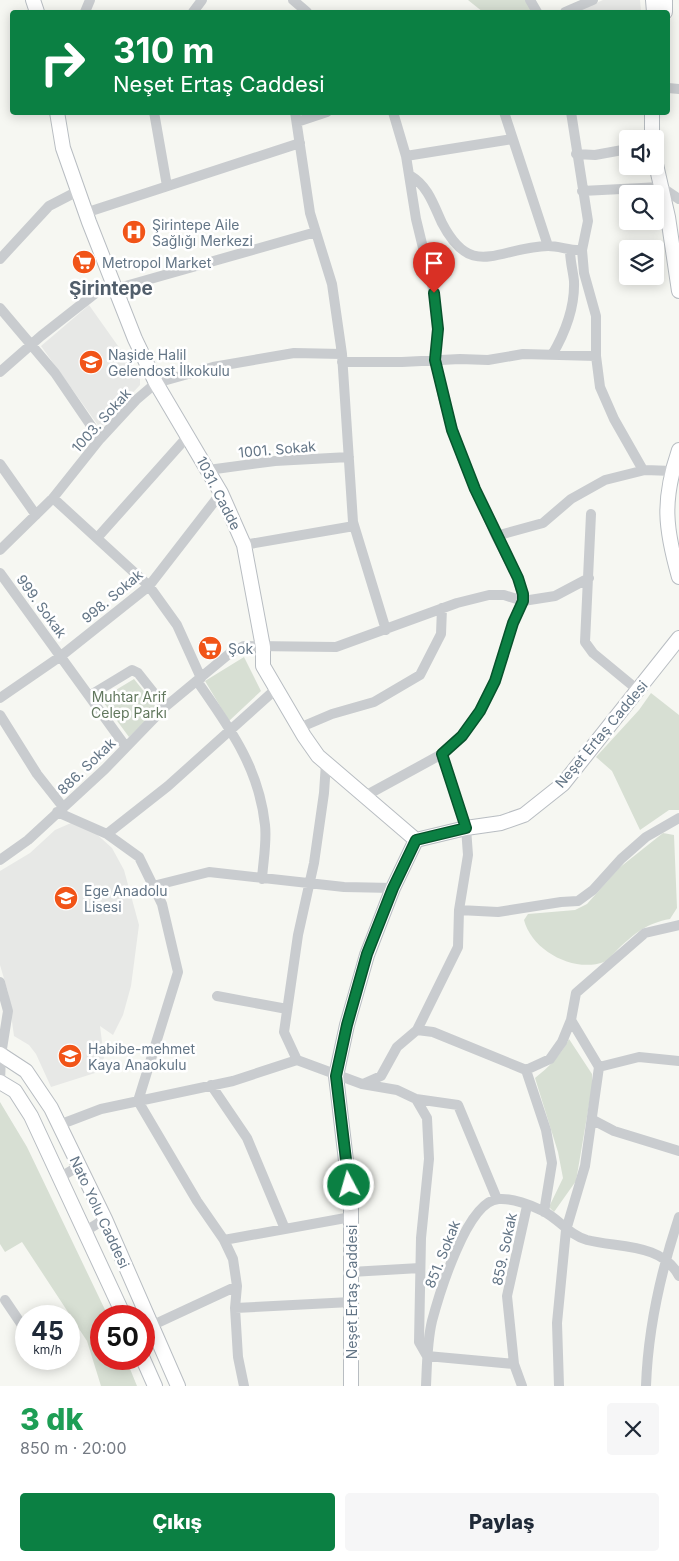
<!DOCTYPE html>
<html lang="tr">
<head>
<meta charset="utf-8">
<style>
  :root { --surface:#fff; --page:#f6f6f7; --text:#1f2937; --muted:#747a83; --accent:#0b8043 }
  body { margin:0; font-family:Inter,sans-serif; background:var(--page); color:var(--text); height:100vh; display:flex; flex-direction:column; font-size:19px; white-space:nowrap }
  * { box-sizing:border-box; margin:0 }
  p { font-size:16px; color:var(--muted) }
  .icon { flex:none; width:28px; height:28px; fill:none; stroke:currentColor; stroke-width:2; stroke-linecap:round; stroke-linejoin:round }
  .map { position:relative; height:1386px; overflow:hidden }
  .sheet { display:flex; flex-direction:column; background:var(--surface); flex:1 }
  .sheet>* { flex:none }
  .hud { position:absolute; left:10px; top:10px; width:660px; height:105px; border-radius:5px; box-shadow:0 2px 12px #0003; background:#0b8043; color:#fff; overflow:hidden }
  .buttons { position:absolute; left:619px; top:130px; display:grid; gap:10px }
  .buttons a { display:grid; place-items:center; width:45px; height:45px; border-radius:5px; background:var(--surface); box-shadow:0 2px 12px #0003; font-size:25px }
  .speed { position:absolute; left:15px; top:1305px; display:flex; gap:10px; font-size:25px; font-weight:700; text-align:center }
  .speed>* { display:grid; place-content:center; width:65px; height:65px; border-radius:50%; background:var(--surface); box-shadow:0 2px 12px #0003; line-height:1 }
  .speed small { font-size:12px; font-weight:400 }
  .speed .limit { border:8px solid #d22; background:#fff; color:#111 }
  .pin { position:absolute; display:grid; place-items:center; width:42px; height:42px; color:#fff; margin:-51px -21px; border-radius:50% 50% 50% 0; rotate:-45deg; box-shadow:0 0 5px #0007 }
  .pin .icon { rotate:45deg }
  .me { position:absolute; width:55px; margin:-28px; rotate:354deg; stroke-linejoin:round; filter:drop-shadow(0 0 4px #0008) }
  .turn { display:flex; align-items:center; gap:18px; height:105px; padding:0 20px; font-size:22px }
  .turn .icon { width:65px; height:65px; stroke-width:2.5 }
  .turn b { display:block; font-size:35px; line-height:42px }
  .round { display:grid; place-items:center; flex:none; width:52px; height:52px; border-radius:5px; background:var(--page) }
  .head { display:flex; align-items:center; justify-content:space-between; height:85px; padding:0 20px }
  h1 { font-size:30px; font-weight:800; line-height:38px; color:#1e9e55 }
  .action { display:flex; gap:10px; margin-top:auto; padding:10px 20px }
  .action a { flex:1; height:58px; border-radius:5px; background:var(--accent); color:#fff; font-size:20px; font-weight:800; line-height:58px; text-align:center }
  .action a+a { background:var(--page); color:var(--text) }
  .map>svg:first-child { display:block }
  .built { fill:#e7e8e6 }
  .green { fill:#d7dfd3 }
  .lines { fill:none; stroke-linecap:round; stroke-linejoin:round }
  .secondary-casing { stroke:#b8bdc2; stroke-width:16 }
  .street { stroke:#c9cccf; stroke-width:10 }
  .secondary { stroke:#fff; stroke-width:14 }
  .route-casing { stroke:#07532c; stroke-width:12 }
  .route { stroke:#0b8043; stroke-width:9 }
  .labels { text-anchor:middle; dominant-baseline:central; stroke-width:5; stroke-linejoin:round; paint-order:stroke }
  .poi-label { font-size:14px; fill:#637586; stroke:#fff; text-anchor:start }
  .street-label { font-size:14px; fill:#637586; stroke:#fff }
  .park-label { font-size:14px; fill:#62785e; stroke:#fff }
  .district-label { font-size:19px; font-weight:bold; fill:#515e6b; stroke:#fff }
</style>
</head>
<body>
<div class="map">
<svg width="679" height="1386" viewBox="0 0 679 1386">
  <rect width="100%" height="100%" fill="#f6f7f2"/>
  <!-- built -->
  <path class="built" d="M603,0H640L641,12H576Z
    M89,305L140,377V385L100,428L41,346Z
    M71,823L92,830L112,848L124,870L139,925L131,986L123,1015L113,1035L100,1026L104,1058L95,1073L51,1087L36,1054L29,1045L14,1036L8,992L0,965V871L30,853L55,830Z"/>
  <!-- green -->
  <path class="green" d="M468,0H526L532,12H483Z
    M244,657L261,691L229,721L205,681Z
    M134,679L158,709L129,737L101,699Z
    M651,693L679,715V810H669L640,830L612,771L596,757L639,710Z
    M663,833L674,835L677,908L670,919C647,923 635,933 618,949C614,953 609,960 604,962C574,973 532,951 524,920L528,914L575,910L587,904L619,868Z
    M569,1039L592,1074V1087L576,1181L554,1212L549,1207L563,1178L558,1152L535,1078C549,1067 560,1056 569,1039Z
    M0,1102L27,1147L108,1316H101V1359H126L137,1386H101L87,1341L22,1242L5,1252L0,1244Z"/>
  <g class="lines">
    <!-- secondary casing -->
    <g class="secondary-casing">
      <path id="secondary" d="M33,0L37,12
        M653,0L654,12
        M665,0V12
        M57,112L63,148L89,222L135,339L156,383L221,493L244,545L263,647V666L304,736L318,756L416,840
        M652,139V112
        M655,160L668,217L679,291
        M679,450C662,500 665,528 679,577
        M0,1054L26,1071L51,1108L105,1219L178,1386
        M0,1082L15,1091L31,1116L124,1316
        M143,1359L155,1386
        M351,1386V1203L336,1076L347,1025L367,955L393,888L416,840L466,828L501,823L524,815L563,784L679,638"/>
    </g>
    <!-- street -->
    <path class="street" d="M293,0L307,12
      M530,0L537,12
      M85,12L90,0
      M193,12L202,0
      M565,12L593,0
      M668,88L679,89
      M154,112L167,186
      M295,112L310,213L332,284L342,354L353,522L386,630
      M504,112L548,246
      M571,112L588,221L582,250L584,273L596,316V356L600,387L614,419L643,470
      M297,122L327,112
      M576,154L595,155L628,149
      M406,156L512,139
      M411,176C428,186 434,206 442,223C472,281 498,247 548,246C560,246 570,251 582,250
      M582,191L661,187L679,199
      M85,213L300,143
      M0,259L49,206L78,191
      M0,308L55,373L100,439
      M552,355C565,333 575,307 574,281C573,271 570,261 570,250
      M342,362H402L460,359L488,360L523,354L596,356
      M0,372L41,336L97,292L115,289L316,232
      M0,464L36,515
      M208,470L275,461L349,457
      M53,498L149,586L177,625L201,678
      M591,514L585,642L593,653L639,691
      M496,536L543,523L571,499L605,480L645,470L672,471
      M97,538L188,436
      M244,545L354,526
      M0,550L53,498L100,439L136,400L156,383L213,367L294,353L342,354
      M0,573L126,747
      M197,681C229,727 259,767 265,825C267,842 263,862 262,879
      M89,696L132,670L138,673L165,707
      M0,698L61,656L149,586L221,493
      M0,715L37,774L63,807
      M299,728L332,714L374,702L420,675L441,634L442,608
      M365,796L442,754L462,736L480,711L495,681L513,623L523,601L518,578L496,536L462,458L444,401L435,360L438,329L434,293L416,219L406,156L393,112
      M57,812L107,834L139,857L162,904L178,972L138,1101L197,1201L224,1240L233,1259L237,1286L235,1308L238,1357L244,1386
      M107,834L168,786L276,689
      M0,860L28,840L105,769L165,707L229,654L244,646L336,647L457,603L489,595H504L523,601L555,596L589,578
      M153,886L209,872L344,887L393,888
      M459,910L498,912L561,902L578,901L593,890L621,859L646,837L679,818
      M0,982L8,1011L1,1055L0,1082
      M217,996L287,1009
      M417,1030L433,1032L526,1070L546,1130L552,1163L544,1212
      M297,1060L284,1032L298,935L314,863L324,793L326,763
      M599,1067L639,1057L679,1061
      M526,1070L550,1059L562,1042L571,1020L576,993L645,933L679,925
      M363,1084L381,1076L397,1047L417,1030L458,947L459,910L468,855L466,828L442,754
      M211,1085L247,1138L285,1229
      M416,1099L458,1105L497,1199
      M593,1120L614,1131L679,1151
      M59,1125L101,1109L233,1081L297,1060L362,1084L397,1090L416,1099L427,1118L429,1159L421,1238L419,1342L427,1356L514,1364
      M59,1178L79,1166
      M84,1232L105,1219
      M224,1240L351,1217
      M351,1272L420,1268
      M5,1300L26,1331
      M235,1308L351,1302
      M153,1325L237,1286
      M45,1359L47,1361
      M426,1386C427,1365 427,1342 432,1321C439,1295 467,1200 499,1199C512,1198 531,1205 543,1211C559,1219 569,1235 587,1240C619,1248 662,1243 679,1276
      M522,1386L514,1364L507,1296L527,1206
      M559,1386L557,1323L566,1230L585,1166L599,1067L571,1020
      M646,1386C648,1328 661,1271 679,1217"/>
    <!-- secondary -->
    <use href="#secondary" class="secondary"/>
  </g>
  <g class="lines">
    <!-- route casing -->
    <g class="route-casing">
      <path id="route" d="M349,1185L336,1076L347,1025L367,954L393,888L416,840L466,828L442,754L462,736L480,711L495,681L513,623L523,601V594L518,578L475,489L452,430L435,360L438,329L434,293"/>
    </g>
    <!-- route -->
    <use href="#route" class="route"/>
  </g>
  <!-- icons -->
  <defs>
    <g id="hospital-disc" transform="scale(1.25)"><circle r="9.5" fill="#f15418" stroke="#fff"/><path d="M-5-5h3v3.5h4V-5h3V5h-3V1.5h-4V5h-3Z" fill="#fff"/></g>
    <g id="supermarket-disc" transform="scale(1.25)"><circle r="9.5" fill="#f15418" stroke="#fff"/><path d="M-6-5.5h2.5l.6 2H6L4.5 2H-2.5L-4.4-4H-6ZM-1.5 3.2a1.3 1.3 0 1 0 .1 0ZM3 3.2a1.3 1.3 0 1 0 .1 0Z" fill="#fff"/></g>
    <g id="school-disc" transform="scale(1.25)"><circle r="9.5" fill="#f15418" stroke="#fff"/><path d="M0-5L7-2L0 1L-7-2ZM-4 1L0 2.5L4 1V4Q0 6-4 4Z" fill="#fff"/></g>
  </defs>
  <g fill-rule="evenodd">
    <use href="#hospital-disc" x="134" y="232"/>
    <use href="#supermarket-disc" x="84" y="262"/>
    <use href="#school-disc" x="91" y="362"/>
    <use href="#supermarket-disc" x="210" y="648"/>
    <use href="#school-disc" x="66" y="898"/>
    <use href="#school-disc" x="70" y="1056"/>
  </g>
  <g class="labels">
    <!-- poi labels -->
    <g class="poi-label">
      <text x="152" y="224">Şirintepe Aile<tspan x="152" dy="16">Sağlığı Merkezi</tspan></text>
      <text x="102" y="262">Metropol Market</text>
      <text x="108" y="354">Naşide Halil<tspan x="108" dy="16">Gelendost İlkokulu</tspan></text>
      <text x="228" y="648">Şok</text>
      <text x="84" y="890">Ege Anadolu<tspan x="84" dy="16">Lisesi</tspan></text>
      <text x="88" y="1048">Habibe-mehmet<tspan x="88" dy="16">Kaya Anaokulu</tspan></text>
    </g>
    <!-- street labels -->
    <g class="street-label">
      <text transform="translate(101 420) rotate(-48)">1003. Sokak</text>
      <text transform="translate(277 449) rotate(-5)">1001. Sokak</text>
      <text transform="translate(219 493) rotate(63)">1031. Cadde</text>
      <text transform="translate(112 596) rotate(-40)">998. Sokak</text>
      <text transform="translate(42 606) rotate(54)">999. Sokak</text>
      <text transform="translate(601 734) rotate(-50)">Neşet Ertaş Caddesi</text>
      <text transform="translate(86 766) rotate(-44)">886. Sokak</text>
      <text transform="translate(100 1212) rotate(65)">Nato Yolu Caddesi</text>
      <text transform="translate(504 1249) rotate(-78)">859. Sokak</text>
      <text transform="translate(442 1254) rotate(-68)">851. Sokak</text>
      <text transform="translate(351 1292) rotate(-90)">Neşet Ertaş Caddesi</text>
    </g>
    <!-- park labels -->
    <g class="park-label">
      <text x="129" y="696">Muhtar Arif<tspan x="129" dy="16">Celep Parkı</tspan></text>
    </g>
    <!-- district labels -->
    <g class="district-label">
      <text x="111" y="288">Şirintepe</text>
    </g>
  </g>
</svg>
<div class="buttons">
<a><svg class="icon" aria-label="sound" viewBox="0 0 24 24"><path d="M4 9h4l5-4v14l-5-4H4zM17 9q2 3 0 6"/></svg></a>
<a><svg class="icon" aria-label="search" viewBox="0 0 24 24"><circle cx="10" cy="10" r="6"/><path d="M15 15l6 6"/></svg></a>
<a><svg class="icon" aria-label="layers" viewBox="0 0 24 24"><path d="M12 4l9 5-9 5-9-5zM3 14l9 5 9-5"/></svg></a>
</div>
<div class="speed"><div>45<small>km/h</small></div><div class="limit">50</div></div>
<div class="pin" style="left:434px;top:293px;background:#d93025"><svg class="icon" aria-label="arrive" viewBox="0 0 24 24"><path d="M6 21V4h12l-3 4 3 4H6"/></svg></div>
<svg class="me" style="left:349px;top:1185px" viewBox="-20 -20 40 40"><circle r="17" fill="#0b8043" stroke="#fff" stroke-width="3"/><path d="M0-11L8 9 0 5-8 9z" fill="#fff"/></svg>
<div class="hud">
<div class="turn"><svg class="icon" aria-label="right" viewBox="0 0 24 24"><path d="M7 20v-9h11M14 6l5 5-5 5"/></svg><div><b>310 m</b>Neşet Ertaş Caddesi</div></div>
</div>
</div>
<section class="sheet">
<div class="head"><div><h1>3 dk</h1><p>850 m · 20:00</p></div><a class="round"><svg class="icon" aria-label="close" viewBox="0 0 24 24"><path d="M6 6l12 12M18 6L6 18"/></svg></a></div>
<div class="action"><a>Çıkış</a><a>Paylaş</a></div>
</section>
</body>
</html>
